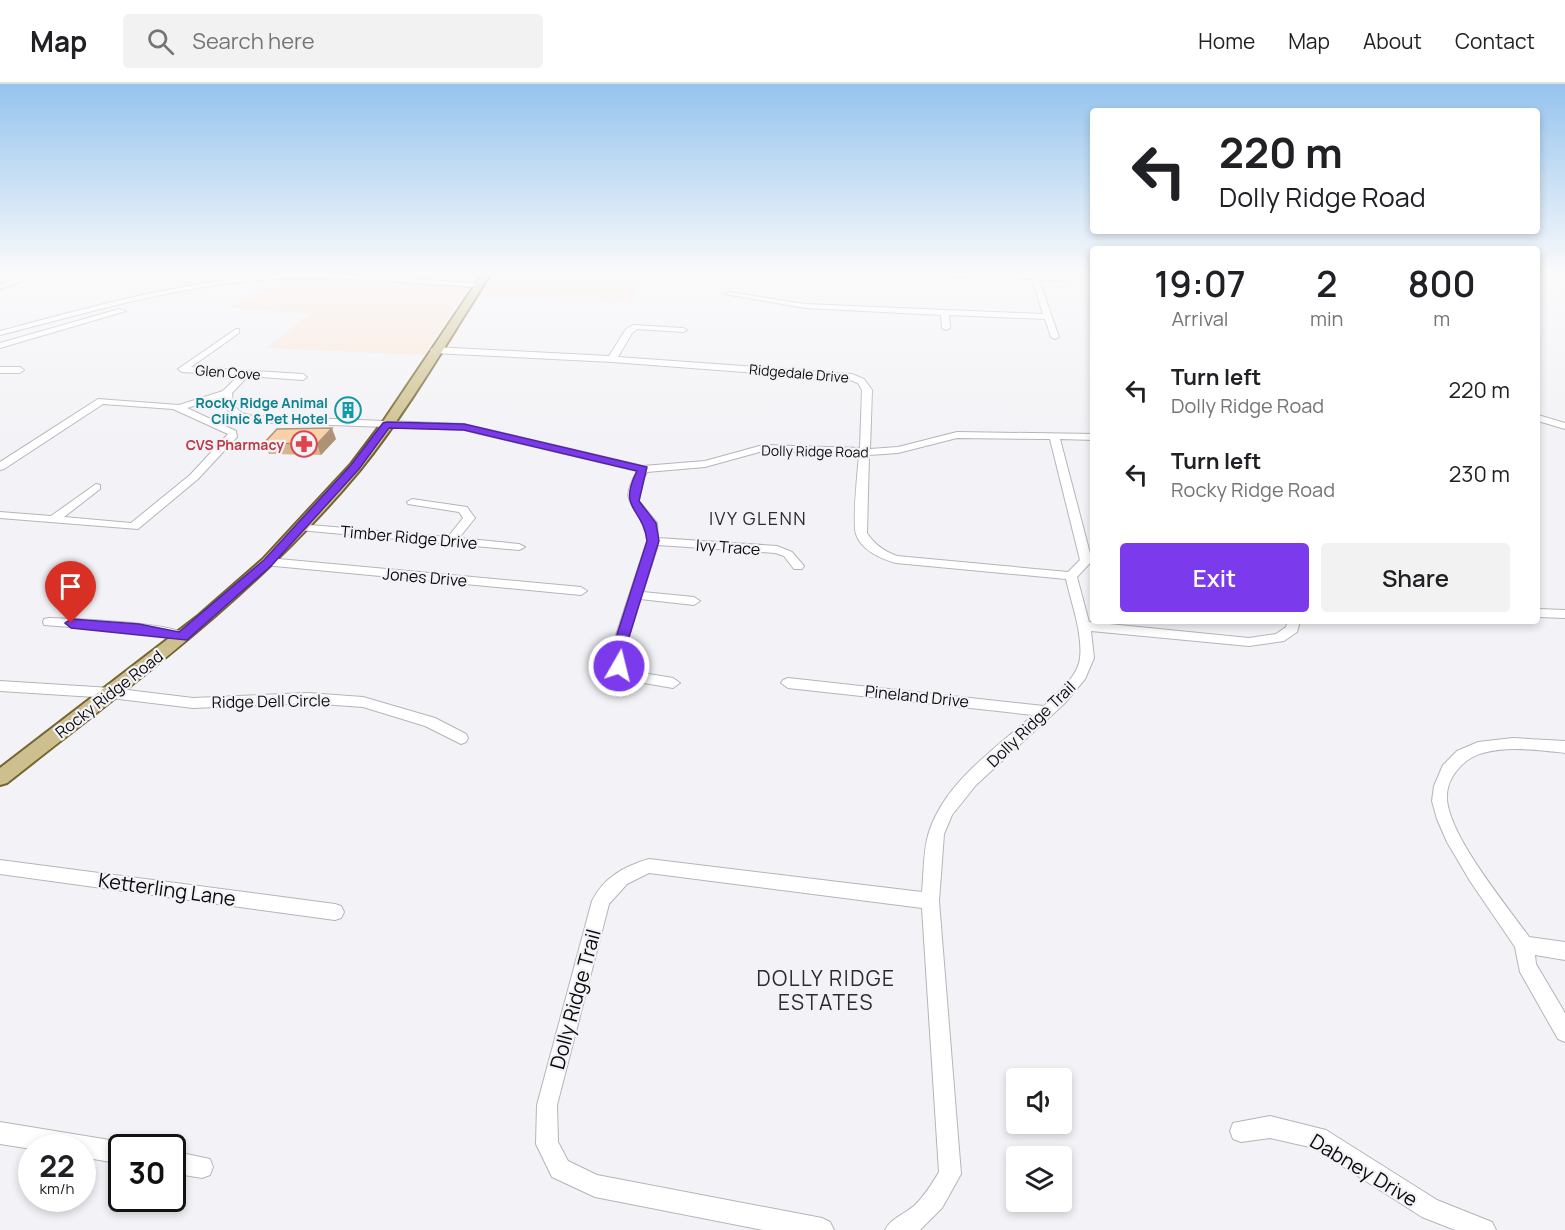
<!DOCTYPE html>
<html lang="en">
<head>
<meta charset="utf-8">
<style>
  :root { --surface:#fff; --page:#f2f2f2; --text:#202124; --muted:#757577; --line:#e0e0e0; --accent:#7c3aed }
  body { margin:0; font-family:Manrope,sans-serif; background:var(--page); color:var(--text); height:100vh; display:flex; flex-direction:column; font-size:22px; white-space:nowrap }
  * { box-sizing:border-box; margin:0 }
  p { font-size:20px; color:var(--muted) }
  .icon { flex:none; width:33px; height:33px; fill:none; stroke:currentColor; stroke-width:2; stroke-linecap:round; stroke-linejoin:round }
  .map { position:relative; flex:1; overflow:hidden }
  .drawer { position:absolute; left:1090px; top:162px; width:450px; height:378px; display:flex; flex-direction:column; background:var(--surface); border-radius:6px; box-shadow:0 3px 9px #0003 }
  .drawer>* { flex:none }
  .hud { position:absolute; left:1090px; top:24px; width:450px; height:126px; border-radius:6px; box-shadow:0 3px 9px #0003; background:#fff; color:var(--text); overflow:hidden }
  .tools { position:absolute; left:1006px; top:984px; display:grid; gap:12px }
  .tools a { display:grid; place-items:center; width:66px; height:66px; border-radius:6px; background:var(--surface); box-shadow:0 3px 9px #0003; font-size:30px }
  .speed { position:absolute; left:18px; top:1050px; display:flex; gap:12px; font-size:30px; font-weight:700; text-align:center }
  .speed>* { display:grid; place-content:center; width:78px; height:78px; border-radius:50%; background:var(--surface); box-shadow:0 3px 9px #0003; line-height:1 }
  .speed small { font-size:15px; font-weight:400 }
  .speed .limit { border:3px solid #111; border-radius:9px; background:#fff; color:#111 }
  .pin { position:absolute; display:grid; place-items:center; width:51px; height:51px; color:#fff; margin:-62px -26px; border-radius:50% 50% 50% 0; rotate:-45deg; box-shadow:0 0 6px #0007 }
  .pin .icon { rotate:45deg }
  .me { position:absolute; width:66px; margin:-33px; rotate:8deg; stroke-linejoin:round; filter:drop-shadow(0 0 4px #0008) }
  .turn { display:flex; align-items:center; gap:21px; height:126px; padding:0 30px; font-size:27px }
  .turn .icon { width:78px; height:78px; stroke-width:2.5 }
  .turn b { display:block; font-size:42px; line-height:51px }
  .eta { display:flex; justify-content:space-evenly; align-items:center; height:102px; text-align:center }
  .eta b { font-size:36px; font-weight:600; line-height:42px }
  .cta { display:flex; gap:12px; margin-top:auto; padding:12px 30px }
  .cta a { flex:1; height:69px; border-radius:6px; background:var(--accent); color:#fff; font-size:24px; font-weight:600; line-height:69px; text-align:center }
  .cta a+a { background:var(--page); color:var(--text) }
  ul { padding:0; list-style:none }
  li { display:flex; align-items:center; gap:18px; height:84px; padding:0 30px }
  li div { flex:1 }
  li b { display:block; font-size:22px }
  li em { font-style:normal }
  header { display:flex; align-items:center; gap:36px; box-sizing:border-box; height:84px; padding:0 30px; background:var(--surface); border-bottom:2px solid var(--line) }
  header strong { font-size:28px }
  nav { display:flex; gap:33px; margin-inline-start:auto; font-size:21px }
  .search { width:420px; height:54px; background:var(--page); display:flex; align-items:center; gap:15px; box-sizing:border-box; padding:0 21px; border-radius:6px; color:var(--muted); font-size:22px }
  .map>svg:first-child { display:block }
  .commercial { fill:#fae5d7 }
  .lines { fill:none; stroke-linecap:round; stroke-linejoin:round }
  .minor-casing { stroke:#b4b5b9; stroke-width:2 }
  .major-casing { stroke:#746530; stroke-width:4 }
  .minor { fill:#fff; fill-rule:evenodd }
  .major { fill:#cec08e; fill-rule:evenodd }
  .wall { fill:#d5b490 }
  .shaded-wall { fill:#ae9276 }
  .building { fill:#f8d1a8; stroke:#ae9276; stroke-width:1.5 }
  .route { fill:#7c3aed; stroke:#51269a; stroke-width:1.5 }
  .labels { text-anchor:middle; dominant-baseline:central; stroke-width:4.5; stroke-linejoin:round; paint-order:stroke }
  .far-street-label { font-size:14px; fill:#0b0b0c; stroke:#f3f3f7 }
  .far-culture-label { font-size:14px; font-weight:bold; fill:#0d838f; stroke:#f3f3f7; text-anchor:end }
  .far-health-label { font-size:14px; font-weight:bold; fill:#be3a42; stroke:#f3f3f7; text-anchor:end }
  .street-label { font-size:16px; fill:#0b0b0c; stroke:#f3f3f7 }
  .neighbourhood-label { font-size:18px; letter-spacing:1.5px; fill:#2c2c2f; stroke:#f3f3f7 }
  .near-street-label { font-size:20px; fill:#0b0b0c; stroke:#f3f3f7 }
  .near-neighbourhood-label { font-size:21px; letter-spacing:1.5px; fill:#2c2c2f; stroke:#f3f3f7 }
</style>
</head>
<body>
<header>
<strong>Map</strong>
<div class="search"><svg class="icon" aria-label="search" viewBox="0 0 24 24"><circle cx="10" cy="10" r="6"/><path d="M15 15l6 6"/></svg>Search here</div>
<nav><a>Home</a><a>Map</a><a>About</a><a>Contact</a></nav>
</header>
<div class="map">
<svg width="1565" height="1146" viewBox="0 0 1565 1146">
  <rect width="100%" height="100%" fill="#f3f3f7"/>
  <!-- commercial -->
  <path class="commercial" d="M290,189H474L466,198L288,190Z
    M498,189H644L630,216L477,212Z
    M286,195L469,203L424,271L266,264L310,230L229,224Z"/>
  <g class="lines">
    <!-- minor casing -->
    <g class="minor-casing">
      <path id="minor" d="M34,189H44L0,205V201Z
        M885,189L1030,191L1029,189H1037V191L1094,193V197L1039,196L1059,253L1055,255L1051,253L1045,235L949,231L950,244L946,246L942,244L941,231L805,224L725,210L729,208L805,220L1043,230L1032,195L888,191Z
        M325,190L476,199L480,201L476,203C405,200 333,190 262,196C172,203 87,229 0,251V247C109,218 211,189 325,190Z
        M119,225L126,227L0,264V259Z
        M633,241L683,244L687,246L683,248L637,245L632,249L618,273L852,290L864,295L872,306L870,365L898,363L957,348L1094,350V356L1060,355L1092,477L1077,493L1089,538L1249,554L1276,550L1286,543L1288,537H1300L1297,548L1284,557L1249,562L1091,547L1094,574L1085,595L1065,619L976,701L952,731L944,750L939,817L961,1090L942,1124L920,1146H885C891,1134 905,1130 915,1121C925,1111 932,1100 939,1088L922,824L649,789L627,800L609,820L557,1021L558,1058L568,1077L597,1091L822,1134L830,1138L834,1146H763L595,1113L552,1093L536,1060L537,1021L592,817C604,793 625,782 649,775L922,808C924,789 923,766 929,748C945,698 996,664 1033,631L788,604L781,599L783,596L788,594L1044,622C1057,609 1078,593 1080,574C1083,550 1071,518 1066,495L896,479C881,475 861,466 856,450C852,439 858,385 859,370L763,367L705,383L647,388L641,399L639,417L657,439L658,454L777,462L792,468L804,482L802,485H794L784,472L775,469L658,461L643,508L694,513L700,517L694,521L640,515L625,566L626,581L631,587L673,594L680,599L673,604L627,596C613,591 612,579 611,566L647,457C647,451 647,443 644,438C628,415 622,415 637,387L464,346L253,338L236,333L223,322V313L187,324L236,347L237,353L198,395L138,445L0,434V428L51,432L96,400L100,401V405L64,433L131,439L190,391L228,350L173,325L103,320L4,385L0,386V378L98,315L179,321L223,307L239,291L182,288L178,285L236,245H239V249L191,283L303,290L307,293L303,296L248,292L232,309L233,321L242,329L253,332L464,340L643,382L705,377L763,361L860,364L862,306L858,299L850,296L612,278L434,269L430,266L434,263L609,272L626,245ZM957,354L1050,355L1080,476L1068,488L897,472C884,467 875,461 867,449L869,371L898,369Z
        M0,283H20L24,286L20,289H0Z
        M1538,331L1565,339V345L1538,337Z
        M412,415L467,423L475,434L459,454L519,460L525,463L519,466L299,446L293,443L299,440L448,453L463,434L459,428L408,420L407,418Z
        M268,474L581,503L587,507L581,511L264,481L262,478L264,475Z
        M1538,525L1565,526V534L1538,533Z
        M49,534C73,535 176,538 189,552L182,556L139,548L44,541L43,538L44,535Z
        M0,597L111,604L193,614L308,609L363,613L435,634L466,650L468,654L466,658L461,660L425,642L363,623L308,619L193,624L111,614L0,607Z
        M1513,654L1565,657V669C1538,666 1509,662 1483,669C1463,674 1445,695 1447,716C1451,755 1506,820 1529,853L1565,858V876L1535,871L1536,880L1565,929V958L1558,955L1520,888L1515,863L1470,797L1447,758L1437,735L1432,717L1434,702L1443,681L1457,667L1478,658Z
        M0,776L335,820L341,822L344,828L341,834L335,836L0,790Z
        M1270,1032L1326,1046L1437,1116L1492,1138L1496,1146H1455L1422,1133L1314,1064L1270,1054L1241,1058L1233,1055L1230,1047L1233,1039Z
        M0,1038L122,1058L131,1064H122V1080L82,1073V1064L32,1065L0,1060Z
        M172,1067L210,1075L213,1083L210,1091L202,1094L172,1089Z"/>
    </g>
    <!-- major casing -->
    <g class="major-casing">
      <path id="major" d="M483,189H491C449,255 409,325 360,386C257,510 132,600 7,699L0,701V684L199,531L263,475L351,380L382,339Z"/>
    </g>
    <!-- minor -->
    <use href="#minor" class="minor"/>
    <!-- major -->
    <use href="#major" class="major"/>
  </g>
  <!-- wall -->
  <path class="wall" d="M336,355L321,371L269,370L264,359Z"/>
  <!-- shaded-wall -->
  <path class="shaded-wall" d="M332,344L336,355L321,371L317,360Z"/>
  <!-- building -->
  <path class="building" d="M332,344L317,360L264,359L277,345Z"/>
  <!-- sky -->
  <linearGradient id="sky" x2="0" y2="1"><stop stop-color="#95c4ee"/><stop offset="0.54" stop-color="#fafafb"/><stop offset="1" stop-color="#fafafb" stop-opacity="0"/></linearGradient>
  <rect width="1565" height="350" fill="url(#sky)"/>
  <!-- route -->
  <path class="route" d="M387,338L464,340L647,383L639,417L656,439L659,457L625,566L623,585H614L612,566L647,457C643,423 617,426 637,387L464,346L389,344L359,385L272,481L187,556L71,544L65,539L71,535L139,540L179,548L264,476L351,381L383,339Z"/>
  <!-- icons -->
  <defs>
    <g id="building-ring" transform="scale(1.35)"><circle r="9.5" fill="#f3f3f7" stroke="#0f9aa8" stroke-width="1.5"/><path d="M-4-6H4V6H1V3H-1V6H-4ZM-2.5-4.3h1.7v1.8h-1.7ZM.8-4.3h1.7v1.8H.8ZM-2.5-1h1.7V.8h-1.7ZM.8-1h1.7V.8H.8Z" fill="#0f9aa8"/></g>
    <g id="pharmacy-ring" transform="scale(1.35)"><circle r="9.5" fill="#f3f3f7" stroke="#e0444e" stroke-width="1.5"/><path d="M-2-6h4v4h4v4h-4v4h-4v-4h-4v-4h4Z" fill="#e0444e"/></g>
  </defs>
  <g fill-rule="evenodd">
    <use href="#building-ring" x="348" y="326"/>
    <use href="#pharmacy-ring" x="304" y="360"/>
  </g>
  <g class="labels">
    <!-- far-street labels -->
    <g class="far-street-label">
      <text transform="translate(228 288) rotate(4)">Glen Cove</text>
      <text transform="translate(799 289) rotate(5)">Ridgedale Drive</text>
      <text transform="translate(815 367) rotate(1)">Dolly Ridge Road</text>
    </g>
    <!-- far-culture labels -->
    <g class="far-culture-label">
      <text x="328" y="318">Rocky Ridge Animal<tspan x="328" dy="16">Clinic &amp; Pet Hotel</tspan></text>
    </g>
    <!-- far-health labels -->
    <g class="far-health-label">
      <text x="284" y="360">CVS Pharmacy</text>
    </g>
    <!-- street labels -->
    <g class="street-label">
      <text transform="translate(409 453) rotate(5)">Timber Ridge Drive</text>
      <text transform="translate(728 463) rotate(4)">Ivy Trace</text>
      <text transform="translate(425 493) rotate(5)">Jones Drive</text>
      <text transform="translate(109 610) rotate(-38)">Rocky Ridge Road</text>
      <text transform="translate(917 612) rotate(6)">Pineland Drive</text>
      <text transform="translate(271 617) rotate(-1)">Ridge Dell Circle</text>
      <text transform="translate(1031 640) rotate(-44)">Dolly Ridge Trail</text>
    </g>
    <!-- neighbourhood labels -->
    <g class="neighbourhood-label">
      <text x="758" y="434">IVY GLENN</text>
    </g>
    <!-- near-street labels -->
    <g class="near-street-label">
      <text transform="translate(167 805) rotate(8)">Ketterling Lane</text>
      <text transform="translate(575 915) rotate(-75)">Dolly Ridge Trail</text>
      <text transform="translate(1364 1086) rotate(31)">Dabney Drive</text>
    </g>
    <!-- near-neighbourhood labels -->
    <g class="near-neighbourhood-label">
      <text x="826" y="894">DOLLY RIDGE<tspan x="826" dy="24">ESTATES</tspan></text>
    </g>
  </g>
</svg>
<div class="tools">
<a><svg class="icon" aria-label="sound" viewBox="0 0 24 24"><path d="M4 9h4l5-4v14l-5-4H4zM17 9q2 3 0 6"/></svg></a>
<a><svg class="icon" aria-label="layers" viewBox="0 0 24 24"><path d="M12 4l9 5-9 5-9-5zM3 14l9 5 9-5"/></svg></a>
</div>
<div class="speed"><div>22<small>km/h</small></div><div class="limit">30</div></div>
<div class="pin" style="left:71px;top:539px;background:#d93025"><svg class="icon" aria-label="arrive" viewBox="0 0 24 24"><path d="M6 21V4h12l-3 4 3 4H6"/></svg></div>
<svg class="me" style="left:619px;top:582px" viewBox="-20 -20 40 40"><circle r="17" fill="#7c3aed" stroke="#fff" stroke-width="3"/><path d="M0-11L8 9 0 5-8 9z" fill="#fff"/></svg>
<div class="hud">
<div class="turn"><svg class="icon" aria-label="left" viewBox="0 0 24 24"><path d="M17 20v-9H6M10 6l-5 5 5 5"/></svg><div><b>220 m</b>Dolly Ridge Road</div></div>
</div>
<section class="drawer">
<div class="eta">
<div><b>19:07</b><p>Arrival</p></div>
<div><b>2</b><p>min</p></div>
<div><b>800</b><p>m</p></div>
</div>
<ul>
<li><svg class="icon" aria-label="left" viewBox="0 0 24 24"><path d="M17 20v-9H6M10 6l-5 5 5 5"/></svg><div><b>Turn left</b><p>Dolly Ridge Road</p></div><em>220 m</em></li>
<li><svg class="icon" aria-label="left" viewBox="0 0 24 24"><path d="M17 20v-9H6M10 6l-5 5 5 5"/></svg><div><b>Turn left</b><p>Rocky Ridge Road</p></div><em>230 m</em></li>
</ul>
<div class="cta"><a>Exit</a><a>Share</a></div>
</section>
</div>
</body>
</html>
